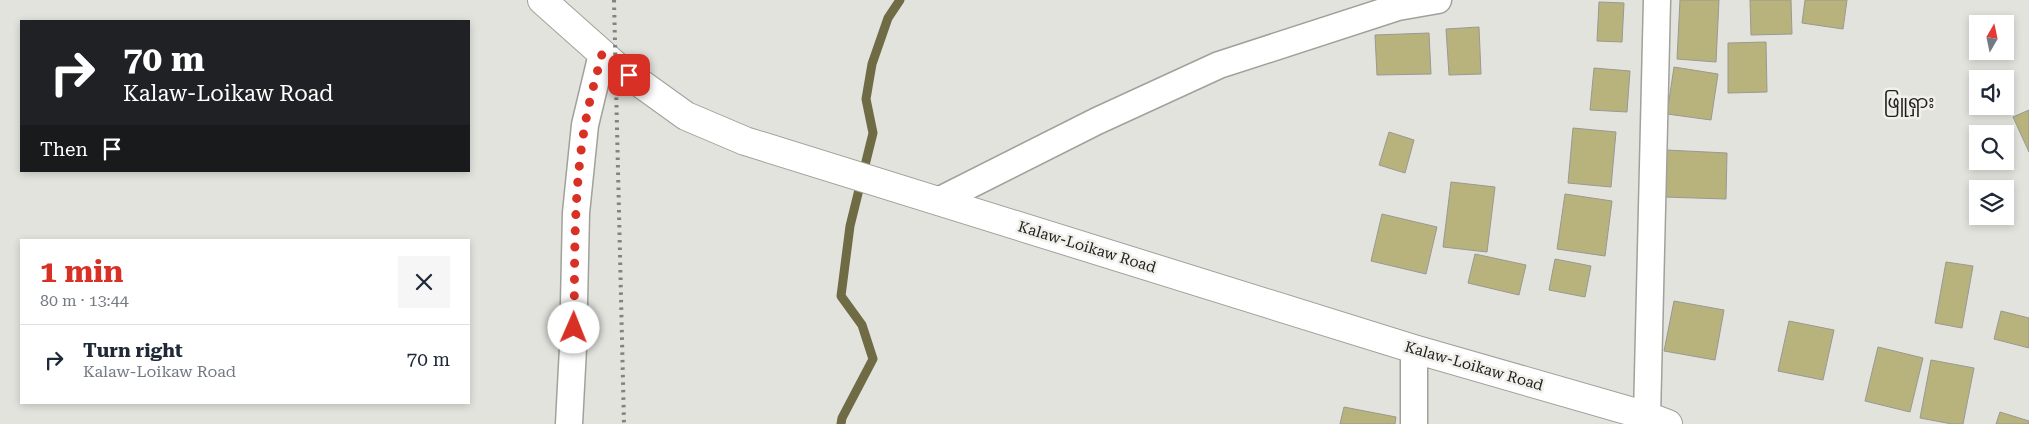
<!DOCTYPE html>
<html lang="en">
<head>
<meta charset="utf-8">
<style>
  :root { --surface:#fff; --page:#f6f6f7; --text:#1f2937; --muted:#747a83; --line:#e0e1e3; --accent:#d93025 }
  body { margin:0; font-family:"Roboto Serif","Noto Sans Myanmar",serif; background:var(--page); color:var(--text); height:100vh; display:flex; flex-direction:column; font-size:19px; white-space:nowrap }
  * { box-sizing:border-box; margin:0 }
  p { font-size:16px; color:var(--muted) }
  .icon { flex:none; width:28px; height:28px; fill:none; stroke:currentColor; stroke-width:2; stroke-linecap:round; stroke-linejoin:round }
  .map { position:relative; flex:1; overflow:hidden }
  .panel { position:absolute; left:20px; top:239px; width:450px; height:165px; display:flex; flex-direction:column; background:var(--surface); border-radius:0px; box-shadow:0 2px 8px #0003 }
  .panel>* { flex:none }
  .banner { position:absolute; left:20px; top:20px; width:450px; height:152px; border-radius:0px; box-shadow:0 2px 8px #0003; background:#202124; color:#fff; overflow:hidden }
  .needle { width:32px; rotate:9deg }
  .buttons { position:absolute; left:1969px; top:15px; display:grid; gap:10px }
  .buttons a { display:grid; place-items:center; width:45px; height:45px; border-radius:0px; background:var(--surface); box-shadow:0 2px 8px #0003; font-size:25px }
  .pin { position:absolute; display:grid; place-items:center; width:42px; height:42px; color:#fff; margin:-21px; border-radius:10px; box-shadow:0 2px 8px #0006 }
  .me { position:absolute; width:55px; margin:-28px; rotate:1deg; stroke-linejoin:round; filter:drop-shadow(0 0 4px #0008) }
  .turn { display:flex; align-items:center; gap:18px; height:105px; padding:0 20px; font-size:22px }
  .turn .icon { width:65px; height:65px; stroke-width:2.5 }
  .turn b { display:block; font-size:35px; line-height:42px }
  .then { display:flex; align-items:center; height:48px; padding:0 20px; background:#0003; gap:10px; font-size:19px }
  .round { display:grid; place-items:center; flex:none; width:52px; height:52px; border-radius:0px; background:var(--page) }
  .summary { display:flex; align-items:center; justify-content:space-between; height:85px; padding:0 20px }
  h1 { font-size:30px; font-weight:700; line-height:38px; color:var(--accent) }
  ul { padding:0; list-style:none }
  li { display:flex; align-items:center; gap:15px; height:70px; padding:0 20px; border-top:1px solid var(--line) }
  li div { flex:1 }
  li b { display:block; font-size:19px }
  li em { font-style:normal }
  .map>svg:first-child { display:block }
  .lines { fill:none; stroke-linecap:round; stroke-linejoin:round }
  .stream { stroke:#6f6b45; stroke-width:9 }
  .building { fill:#b8b27c; stroke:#999994 }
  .minor-casing { stroke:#a1a09b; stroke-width:29 }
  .primary-casing { stroke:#a1a09b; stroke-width:30 }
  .minor { stroke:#fff; stroke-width:26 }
  .primary { stroke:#fff; stroke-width:28 }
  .rail { stroke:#82827e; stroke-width:4; stroke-dasharray:2.5 5; stroke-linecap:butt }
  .route { stroke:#d93025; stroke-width:9; stroke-dasharray:0 16.2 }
  .labels { text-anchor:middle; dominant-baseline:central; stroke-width:5; stroke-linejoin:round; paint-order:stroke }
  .street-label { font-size:15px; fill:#1e1e1c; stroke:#f1f0eb }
  .quarter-label { font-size:18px; fill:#1e1e1c; stroke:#f1f0eb }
</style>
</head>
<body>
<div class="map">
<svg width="2029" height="424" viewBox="0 0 2029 424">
  <rect width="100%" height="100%" fill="#e3e3de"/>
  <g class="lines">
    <!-- stream -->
    <path class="stream" d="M841,424L842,418L873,359L862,325L841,296L850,226L873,133L866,99L872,64L888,18L900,0"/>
  </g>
  <!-- building -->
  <path class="building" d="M1680,0H1719L1716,62L1677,59Z
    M1750,0H1791L1792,34L1751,35Z
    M1805,0H1847L1843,29L1802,23Z
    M1599,2L1624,3L1622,42L1597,41Z
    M1479,27L1481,74L1449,75L1446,29Z
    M1429,33L1431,74L1377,75L1375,35Z
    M1766,42L1767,92L1728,93V43Z
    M1674,67L1718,74L1711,120L1667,114Z
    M1594,68L1630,71L1627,112L1590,110Z
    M2029,110V152L2013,117Z
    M1573,128L1616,132L1611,187L1568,183Z
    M1389,132L1414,140L1405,173L1379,165Z
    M1666,150L1727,153L1726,199L1664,197Z
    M1451,182L1495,187L1487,252L1443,247Z
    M1565,194L1612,201L1605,256L1557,249Z
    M1382,214L1437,227L1426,274L1371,261Z
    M1475,254L1526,265L1519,295L1468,283Z
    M1555,259L1591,266L1585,297L1549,290Z
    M1946,262L1973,266L1962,328L1935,323Z
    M1674,301L1724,310L1715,360L1664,351Z
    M2001,311L2029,318V348L1994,339Z
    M1789,321L1834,330L1823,380L1778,371Z
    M1878,347L1923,358L1910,412L1865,401Z
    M1931,360L1974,368L1963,424H1952L1920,418Z
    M1344,407L1396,417L1395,424H1340Z
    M2000,412L2029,421V424H1996Z"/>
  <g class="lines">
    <!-- minor casing -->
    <g class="minor-casing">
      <path id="minor" d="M938,201L1097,121L1219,65L1398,7L1438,0
        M1414,349V424
        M1647,416L1657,0
        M569,424L573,348L576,213L585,125L602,54"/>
    </g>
    <!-- primary casing -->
    <g class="primary-casing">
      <path id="primary" d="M542,0L615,65L686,116L745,141L1414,349L1647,416L1668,424"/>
    </g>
    <!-- minor -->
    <use href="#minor" class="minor"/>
    <!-- primary -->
    <use href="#primary" class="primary"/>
    <!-- rail -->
    <path class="rail" d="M614,0L624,424"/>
  </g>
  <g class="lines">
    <!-- route -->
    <path class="route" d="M574,328C575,261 573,192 585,125C589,101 596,77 602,54L629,75"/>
  </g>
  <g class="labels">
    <!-- street labels -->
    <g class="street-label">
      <text transform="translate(1087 247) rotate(17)">Kalaw-Loikaw Road</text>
      <text transform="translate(1474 366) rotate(16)">Kalaw-Loikaw Road</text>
    </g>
    <!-- quarter labels -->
    <g class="quarter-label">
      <text x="1909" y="101">ဖြူရှား</text>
    </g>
  </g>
</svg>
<div class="buttons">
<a><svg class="needle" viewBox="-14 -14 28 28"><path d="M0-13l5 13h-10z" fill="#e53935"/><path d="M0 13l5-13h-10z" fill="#747a83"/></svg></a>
<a><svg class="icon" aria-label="sound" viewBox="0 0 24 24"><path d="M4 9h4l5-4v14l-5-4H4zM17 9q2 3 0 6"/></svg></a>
<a><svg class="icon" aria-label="search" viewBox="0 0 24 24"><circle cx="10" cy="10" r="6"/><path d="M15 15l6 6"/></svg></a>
<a><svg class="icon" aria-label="layers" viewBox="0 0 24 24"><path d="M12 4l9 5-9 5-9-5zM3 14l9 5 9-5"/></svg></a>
</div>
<div class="pin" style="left:629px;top:75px;background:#d93025"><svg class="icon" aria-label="arrive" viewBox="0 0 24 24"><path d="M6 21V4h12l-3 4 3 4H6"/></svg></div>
<svg class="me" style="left:574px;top:328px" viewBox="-20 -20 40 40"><circle r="19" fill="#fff"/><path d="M0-13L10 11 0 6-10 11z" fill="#d93025"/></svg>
<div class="banner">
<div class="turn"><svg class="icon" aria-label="right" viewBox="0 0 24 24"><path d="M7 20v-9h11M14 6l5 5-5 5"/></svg><div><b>70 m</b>Kalaw-Loikaw Road</div></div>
<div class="then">Then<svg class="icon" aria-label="arrive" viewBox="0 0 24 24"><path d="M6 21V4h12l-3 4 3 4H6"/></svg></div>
</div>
<section class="panel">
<div class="summary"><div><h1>1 min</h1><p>80 m · 13:44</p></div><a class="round"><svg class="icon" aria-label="close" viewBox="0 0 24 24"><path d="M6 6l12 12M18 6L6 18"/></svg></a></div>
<ul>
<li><svg class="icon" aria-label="right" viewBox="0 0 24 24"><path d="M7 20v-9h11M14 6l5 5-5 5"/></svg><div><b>Turn right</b><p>Kalaw-Loikaw Road</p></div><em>70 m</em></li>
</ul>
</section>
</div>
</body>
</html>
